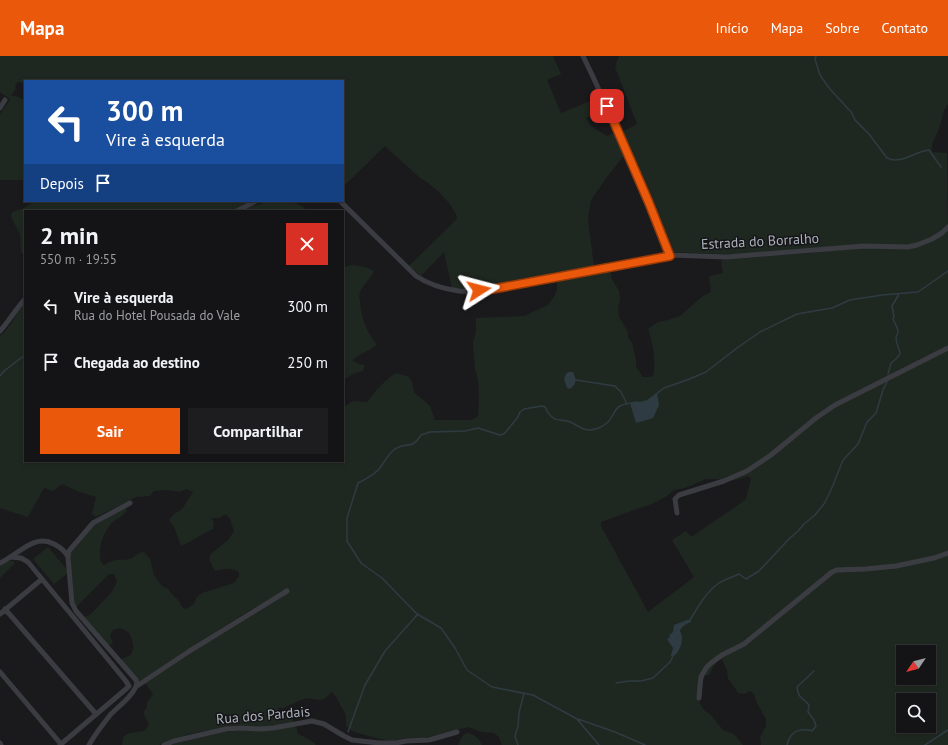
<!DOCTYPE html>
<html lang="pt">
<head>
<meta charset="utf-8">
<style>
  :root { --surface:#141416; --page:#1d1d1f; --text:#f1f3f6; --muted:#9d9ea1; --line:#333335; --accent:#ea580c }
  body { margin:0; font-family:"PT Sans",sans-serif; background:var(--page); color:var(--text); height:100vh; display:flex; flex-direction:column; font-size:15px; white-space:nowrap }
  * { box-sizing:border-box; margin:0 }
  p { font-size:13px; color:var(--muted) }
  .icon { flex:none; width:22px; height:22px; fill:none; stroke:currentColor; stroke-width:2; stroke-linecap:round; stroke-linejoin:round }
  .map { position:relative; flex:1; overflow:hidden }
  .sheet { position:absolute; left:24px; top:154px; width:320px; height:252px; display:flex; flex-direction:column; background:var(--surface); border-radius:0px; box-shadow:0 2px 6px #0003,0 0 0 1px var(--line) }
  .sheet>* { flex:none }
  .hud { position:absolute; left:24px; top:24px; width:320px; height:122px; border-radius:0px; box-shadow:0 2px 6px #0003,0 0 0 1px var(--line); background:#1a4fa0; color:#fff; overflow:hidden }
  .needle { width:26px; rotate:235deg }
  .buttons { position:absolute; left:896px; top:589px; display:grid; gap:8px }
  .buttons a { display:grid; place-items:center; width:40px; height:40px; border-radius:0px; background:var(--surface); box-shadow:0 2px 6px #0003,0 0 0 1px var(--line); font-size:20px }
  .pin { position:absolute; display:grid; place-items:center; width:34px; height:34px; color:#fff; margin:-17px; border-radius:8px; box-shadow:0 2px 6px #0006 }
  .me { position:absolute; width:44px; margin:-22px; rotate:81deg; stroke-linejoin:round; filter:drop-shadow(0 0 3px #0008) }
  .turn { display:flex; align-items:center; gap:14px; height:84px; padding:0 16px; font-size:18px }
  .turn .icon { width:52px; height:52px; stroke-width:2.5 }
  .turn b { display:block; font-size:28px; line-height:34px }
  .then { display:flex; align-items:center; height:38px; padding:0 16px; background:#0003; gap:8px; font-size:15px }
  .round { display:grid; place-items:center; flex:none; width:42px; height:42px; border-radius:0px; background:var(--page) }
  .overview { display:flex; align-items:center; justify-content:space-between; height:68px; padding:0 16px }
  h1 { font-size:24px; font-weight:800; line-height:30px }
  .button { display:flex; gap:8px; margin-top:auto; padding:8px 16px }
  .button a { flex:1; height:46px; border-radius:0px; background:var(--accent); color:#fff; font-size:16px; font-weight:800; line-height:46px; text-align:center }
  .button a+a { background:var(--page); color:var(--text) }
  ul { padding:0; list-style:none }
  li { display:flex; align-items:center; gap:12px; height:56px; padding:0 16px }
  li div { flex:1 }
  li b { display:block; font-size:15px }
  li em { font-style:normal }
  header { display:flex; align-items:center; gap:24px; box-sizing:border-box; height:56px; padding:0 20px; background:var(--accent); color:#fff }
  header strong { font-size:19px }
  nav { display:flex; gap:22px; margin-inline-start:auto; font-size:14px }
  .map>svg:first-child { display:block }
  .green { fill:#1f2820; fill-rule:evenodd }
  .water { fill:#2f3b42 }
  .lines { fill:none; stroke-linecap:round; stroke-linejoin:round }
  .stream { stroke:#2f3b42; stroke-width:1.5 }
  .street { stroke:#3b3c42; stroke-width:5 }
  .route-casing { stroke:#983908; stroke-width:10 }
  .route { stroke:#ea580c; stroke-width:7 }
  .labels { text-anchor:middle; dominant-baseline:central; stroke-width:3; stroke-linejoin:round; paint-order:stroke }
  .street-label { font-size:14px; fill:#acb2bd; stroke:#151518 }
</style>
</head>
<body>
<header>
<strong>Mapa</strong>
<nav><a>Início</a><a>Mapa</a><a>Sobre</a><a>Contato</a></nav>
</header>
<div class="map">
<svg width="948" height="689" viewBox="0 0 948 689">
  <rect width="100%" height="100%" fill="#1a1a1d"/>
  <!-- green -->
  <path class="green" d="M0,0H553L561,18L547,24L561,57L598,42L602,54L586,62L591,70L607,80L617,76L626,97L607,121L591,144L588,163L594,211L481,232L467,233L452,232L444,196L421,220L409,210L457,163L456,158L449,147L439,136L427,126L420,122L385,90L343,131V25H25V27L18,26L15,29L16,32L11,40H16L25,44V124H0V58L10,44L7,41L0,36Z
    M619,0H948V48L944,55L939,73L932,88V96L947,97L948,171L940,178L914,189L745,199L674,196L621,77L637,68L615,11Z
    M33,145H250L233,155H25V201L21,196L20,178L11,161L12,156C20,154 28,151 33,145Z
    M271,145H290L302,150L308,155H241L253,150Z
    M948,173V689H761L760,681L766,670V663L757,647L754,638L750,635L744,638L738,637L733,629L728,623L727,614L722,603C716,606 712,612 709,619H704C702,628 703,639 699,646L705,655L710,658L723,674L734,678L743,689H502L499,681L494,677L481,676L474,673L468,671L424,682H405L393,685L380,683L354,676L346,670V659L336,641L332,636L326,642L320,644L306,642L283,652H278L281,658L291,662L294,666L292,667L262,671L237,669L189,678L167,685L159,689H122L123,681L129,677L144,675L149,669L143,656L147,652V647L153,638L145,627L156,619L256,556L252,553L185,595L139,626L121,603C130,601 135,597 133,587C132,584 131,580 129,577C127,575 123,573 120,572L113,574L110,580L113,587L109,589L84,561L90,559L111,537L117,526L114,518H109L76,551L75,548L70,500L72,496L92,471L120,454L126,452L127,454C124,460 118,462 113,466C104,475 99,488 100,501C100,504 102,507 103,509C107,508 111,505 116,504C123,503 124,505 132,502C137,499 139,496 144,496L150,503L154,519L162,530L168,533L172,538L179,545L182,551L186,553L194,548L197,541L202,537L234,527L239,520V516C229,511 225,513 215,515L209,503L211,498L228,484L234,475L230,463L226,458L219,462H211L214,467L213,473C202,478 192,485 181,490L175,473L169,464L173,459L182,453L193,436L186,433L180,436L166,434L154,435L150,440L136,441L96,461L92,458L96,441L77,435L62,428L53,435L44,432L28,461L0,452V280C11,272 16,257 25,246V405H343V351L353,345L367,346C375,335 384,325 396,317L409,321L412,326L414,336L430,350L435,364H472L478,360L479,342L478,324L475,313L473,285L476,277V262L524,260L548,249L555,239L557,234V222L610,214L612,223L619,235L620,243L618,253L619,261L628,276V281L632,287L636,304V311L643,321H649L653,320C656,304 653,287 648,273L658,266L668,264L680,260L703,240L711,236L709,220L723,217L721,204L812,197L865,191L907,193ZM657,338L636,367L631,347L647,345ZM748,420L751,423L746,443L731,454L691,481L686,475L672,484L694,521L648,556L601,470V466L654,447L667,440L674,434L685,432L706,423H723L729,425L739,423ZM687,564L690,566L685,568L680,575C682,581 682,591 678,595C676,597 674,597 671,599L673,592L668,585L667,583L670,581L669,579L673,576L675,569ZM903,596H929V622H903ZM903,644H929V670H903Z
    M352,209L365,211L374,215C370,224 364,227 360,236C359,239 359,242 360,245C361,263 367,276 377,289C369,295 360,298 352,304L359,308L365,309L363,315L355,317L343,324V211Z
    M48,491L69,516L54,528L33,503Z
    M8,505H12L15,506L14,508L0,522V508Z
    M296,670L298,678C304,681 311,683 316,689H169L224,676Z
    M467,677C474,678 479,682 482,689H458L463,679Z"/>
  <!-- water -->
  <path class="water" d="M569,316H573L576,324L574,329L570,333L567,332L564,323L566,318Z
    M657,337L659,349L653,362L636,367L630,347L647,345Z
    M687,564H691V566C686,568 682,570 680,575C685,583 680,597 672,601L671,599L673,592L668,585L667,583L670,581L669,579L673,576L674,569Z"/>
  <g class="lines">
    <!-- stream -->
    <path class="stream" d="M816,0L815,3L820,19L829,32L852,57L855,64L869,78L887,102C901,109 915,95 929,94L941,111
      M888,318L891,307L896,303L900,298C900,293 896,288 896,282C896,280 898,278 898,276C898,271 895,268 893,263L894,260L892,250L899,238
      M0,320L4,315L25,299
      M576,324L615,330L621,336L627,348
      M642,346L647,345L664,332L687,324L706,316L737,292L760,276L797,258L832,252L850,244L882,239L918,236L948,215
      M690,564C697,552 707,535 719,527C725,523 733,521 739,518L746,523L759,515L788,484L799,474L803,469L815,459L824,448L831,434L843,404L858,388L867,366L876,357L883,334L887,326
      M616,627L629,625H641L653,622L670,606L673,600
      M578,663L615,676L645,689
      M348,676L365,629L385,595L417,559
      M518,689L515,680L518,670L519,657L524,637
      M599,689L577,663L533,639L492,631L467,614L455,592L441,572L417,558L382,522L361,507L347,485V462L358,427C365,423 373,420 379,413C384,407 388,398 395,393C406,385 411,395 421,379L430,376L465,375L478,372L500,379L504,378L518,361L520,356L524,353L542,350L545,351C548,358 552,364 560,364C562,365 565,364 567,365C574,366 582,375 590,374C597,374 607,369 611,362C614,358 615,353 620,350C626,347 632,347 638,346
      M787,689C788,686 789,682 791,680C795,673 806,673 812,675L816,670L814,664L808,656L809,649C802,641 798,642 797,631L814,615
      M925,689L948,674"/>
    <!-- street -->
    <path class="street" d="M583,0C615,66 643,132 670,199
      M0,52L5,44
      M340,145L416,220C428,228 444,233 459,235C468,236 478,234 488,233L670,199L727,201L864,190L908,191L917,189L932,183L942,177L948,171
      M237,155L256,145
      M0,275C9,265 16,253 25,243
      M677,457L675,443L679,439L724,425L747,415L771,399L816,362L835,349L948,292
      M11,501L21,502L28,506L125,624L129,630L126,633L60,689
      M68,501L69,495L93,467L130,447
      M0,507C18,499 34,477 54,488C60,491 65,495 68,501L72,547L76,555L136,624L137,627C135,638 119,650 111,658C103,668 95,678 89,689
      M5,553L96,658
      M0,558L42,523
      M0,616L61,688
      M137,630L188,596L287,535
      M699,642L700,630L701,621L706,612L711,607L722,599L744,588L832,516L837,514L866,513L896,510L934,502L948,497
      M0,687L1,689
      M164,689L174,685L226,673L240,672L260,673L273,672L312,665L324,668L344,680L352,684L379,687H396L406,685L429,684L457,676"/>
  </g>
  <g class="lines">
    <!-- route casing -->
    <g class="route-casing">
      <path id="route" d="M479,234H488L670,200L649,147L607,50"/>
    </g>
    <!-- route -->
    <use href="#route" class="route"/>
  </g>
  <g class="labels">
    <!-- street labels -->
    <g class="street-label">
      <text transform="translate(760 185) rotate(-3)">Estrada do Borralho</text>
      <text transform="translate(263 659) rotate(-5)">Rua dos Pardais</text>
    </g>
  </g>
</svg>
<div class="buttons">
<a><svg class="needle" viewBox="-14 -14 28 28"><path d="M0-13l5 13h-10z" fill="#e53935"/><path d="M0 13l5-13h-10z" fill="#9d9ea1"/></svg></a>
<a><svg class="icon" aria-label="search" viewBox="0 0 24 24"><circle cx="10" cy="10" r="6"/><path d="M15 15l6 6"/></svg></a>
</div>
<div class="pin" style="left:607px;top:50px;background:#d93025"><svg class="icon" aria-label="arrive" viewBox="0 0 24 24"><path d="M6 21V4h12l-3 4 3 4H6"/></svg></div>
<svg class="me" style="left:479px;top:234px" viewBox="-20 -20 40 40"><path d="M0-17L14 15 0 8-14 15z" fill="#ea580c" stroke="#fff" stroke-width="4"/></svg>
<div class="hud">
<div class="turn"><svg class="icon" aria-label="left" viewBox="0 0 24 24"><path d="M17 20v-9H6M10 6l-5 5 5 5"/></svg><div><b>300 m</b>Vire à esquerda</div></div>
<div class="then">Depois<svg class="icon" aria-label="arrive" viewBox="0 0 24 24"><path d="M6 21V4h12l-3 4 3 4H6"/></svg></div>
</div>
<section class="sheet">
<div class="overview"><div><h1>2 min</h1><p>550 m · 19:55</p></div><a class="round" style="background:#d93025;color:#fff"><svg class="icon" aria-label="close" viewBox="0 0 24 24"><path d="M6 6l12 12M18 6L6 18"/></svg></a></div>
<ul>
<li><svg class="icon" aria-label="left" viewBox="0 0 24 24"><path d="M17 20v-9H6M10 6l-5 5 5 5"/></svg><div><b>Vire à esquerda</b><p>Rua do Hotel Pousada do Vale</p></div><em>300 m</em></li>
<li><svg class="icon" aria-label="arrive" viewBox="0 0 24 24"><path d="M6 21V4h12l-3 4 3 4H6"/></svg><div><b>Chegada ao destino</b></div><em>250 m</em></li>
</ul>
<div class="button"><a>Sair</a><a>Compartilhar</a></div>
</section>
</div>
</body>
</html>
